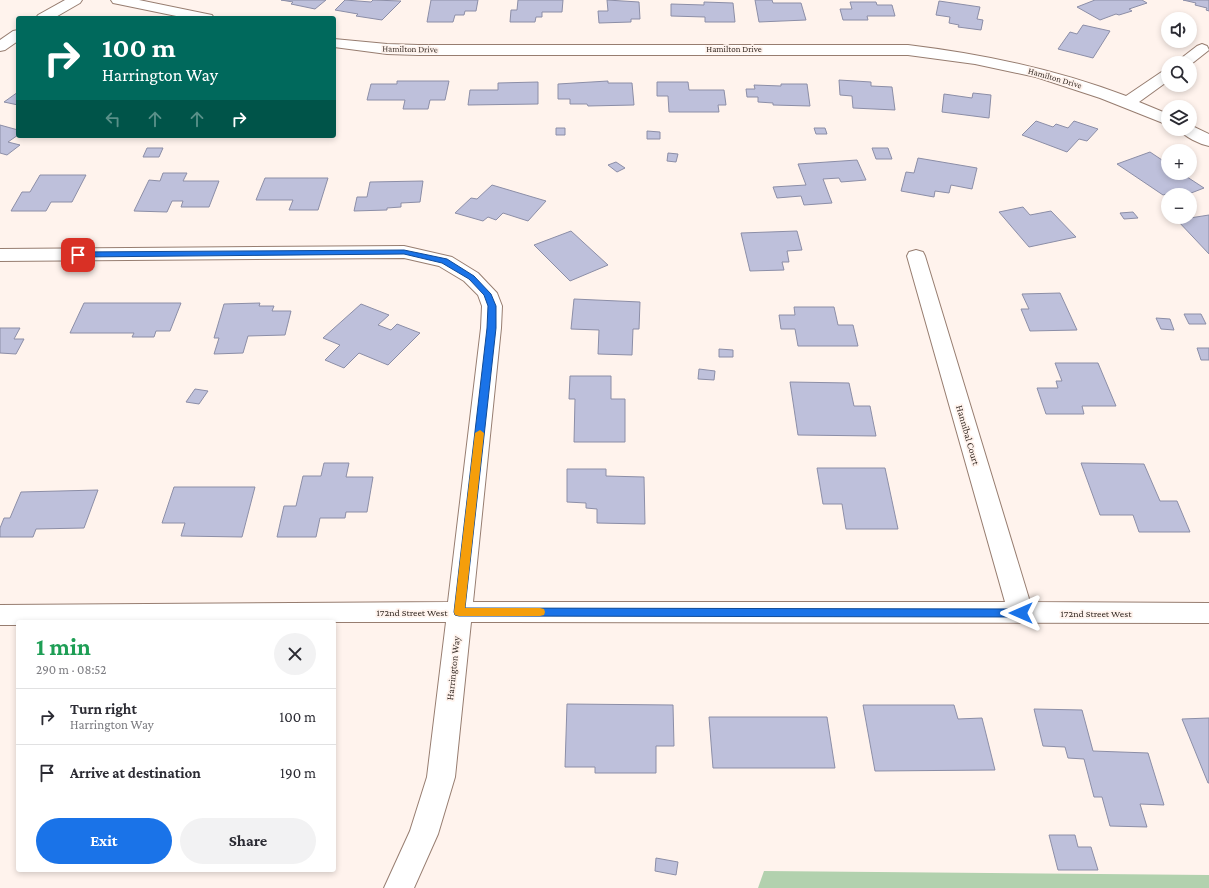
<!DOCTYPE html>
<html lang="en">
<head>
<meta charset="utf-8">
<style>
  :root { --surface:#fff; --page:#f2f2f3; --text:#2b2b33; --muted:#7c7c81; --line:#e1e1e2; --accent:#1a73e8 }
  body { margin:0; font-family:"Crimson Pro",serif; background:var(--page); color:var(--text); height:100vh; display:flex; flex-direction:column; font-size:15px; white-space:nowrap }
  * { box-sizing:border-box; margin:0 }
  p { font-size:13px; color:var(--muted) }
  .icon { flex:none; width:22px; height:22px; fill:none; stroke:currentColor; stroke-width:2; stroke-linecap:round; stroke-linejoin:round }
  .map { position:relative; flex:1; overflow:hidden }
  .drawer { position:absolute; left:16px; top:620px; width:320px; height:252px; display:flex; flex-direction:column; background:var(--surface); border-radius:4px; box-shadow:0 2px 6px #0003 }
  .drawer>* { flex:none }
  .guide { position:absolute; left:16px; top:16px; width:320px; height:122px; border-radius:4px; box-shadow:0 2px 6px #0003; background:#00695c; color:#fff; overflow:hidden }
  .fabs { position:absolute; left:1161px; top:12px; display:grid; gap:8px }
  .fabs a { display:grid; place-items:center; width:36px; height:36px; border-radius:50%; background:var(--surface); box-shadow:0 2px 6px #0003; font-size:20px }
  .pin { position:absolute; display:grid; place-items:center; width:34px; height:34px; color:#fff; margin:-17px; border-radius:8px; box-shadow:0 2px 6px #0006 }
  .me { position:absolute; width:44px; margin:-22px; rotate:270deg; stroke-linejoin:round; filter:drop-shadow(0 0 3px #0008) }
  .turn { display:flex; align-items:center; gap:14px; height:84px; padding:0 20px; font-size:18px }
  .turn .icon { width:52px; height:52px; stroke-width:2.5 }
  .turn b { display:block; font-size:28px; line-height:34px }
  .lanes { display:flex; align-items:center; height:38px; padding:0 20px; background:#0003; justify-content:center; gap:20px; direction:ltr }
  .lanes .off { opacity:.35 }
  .round { display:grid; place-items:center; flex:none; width:42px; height:42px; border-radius:21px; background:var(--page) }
  .summary { display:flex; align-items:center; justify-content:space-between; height:68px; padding:0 20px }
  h1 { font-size:24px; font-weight:700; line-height:30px; color:#1e9e55 }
  .action { display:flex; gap:8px; margin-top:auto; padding:8px 20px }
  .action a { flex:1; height:46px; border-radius:24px; background:var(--accent); color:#fff; font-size:16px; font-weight:700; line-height:46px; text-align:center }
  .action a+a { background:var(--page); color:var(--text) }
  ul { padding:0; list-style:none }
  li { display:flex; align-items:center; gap:12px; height:56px; padding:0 20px; border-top:1px solid var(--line) }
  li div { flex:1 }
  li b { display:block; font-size:15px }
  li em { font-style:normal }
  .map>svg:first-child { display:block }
  .forest { fill:#b2d1ae }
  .building { fill:#bec0db; stroke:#8c8ea7 }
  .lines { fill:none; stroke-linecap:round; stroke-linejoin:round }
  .minor-casing { stroke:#977d70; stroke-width:2 }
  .minor { fill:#fff; fill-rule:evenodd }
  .route { fill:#1a73e8; stroke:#114b97 }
  .slow { fill:#f59e0b }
  .labels { text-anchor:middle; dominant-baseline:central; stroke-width:3.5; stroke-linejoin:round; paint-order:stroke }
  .far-street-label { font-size:9px; fill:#372c26; stroke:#fff3ed }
  .street-label { font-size:10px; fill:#372c26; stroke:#fff3ed }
</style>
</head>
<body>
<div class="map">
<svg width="1209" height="888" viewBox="0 0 1209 888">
  <rect width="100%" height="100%" fill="#fff3ed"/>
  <!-- forest -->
  <path class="forest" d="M764,871L1209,875V888H758Z"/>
  <!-- building -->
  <path class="building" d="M281,0H326L315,9L291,4L293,2Z
    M345,0L371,2L373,0L401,1L382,20L356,16L358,14L335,10Z
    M431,0H478L476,11H465L464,15H455L453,22H427Z
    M518,0H563L562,12H542V17H536L535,22H510L511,10H517Z
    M607,0L639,2L640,19H631V22L599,23L598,11H608Z
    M755,0H772L773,3H801L806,20L759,22Z
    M1095,0H1142L1147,3L1129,9L1132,11L1119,15L1116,14L1100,20L1077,7Z
    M1183,0H1209V11L1206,10L1207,8L1195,5L1196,3Z
    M939,1L980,7L977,19L983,20L981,30L958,27L959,25L949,23L950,17L936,15Z
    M704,2L733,3L735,22H705V17L671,16V4L704,5Z
    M850,2H876L877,5H892L895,16H867L868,20H843L840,9H852Z
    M1083,25L1110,31L1093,58L1058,49L1070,32L1077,34Z
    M839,80L871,82V86L892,87L895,110L853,108L852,96L840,95Z
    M397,81H449L445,100H430L428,109H403L405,100H367L371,84H397Z
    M608,81V83H632L634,105L588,106L587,104H570V99H558V84Z
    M538,82V104L468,105L470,90H498V83Z
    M657,82H688L689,90H724L726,105H718L719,112H669L668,96H657Z
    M781,84H807L810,106L773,105V103L758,102V97H747L746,89H755L754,85L781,86Z
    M18,92V105L4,102Z
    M973,93L991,95L989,118L942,112L944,94L972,98Z
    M1036,121L1053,127L1056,124L1068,128L1074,121L1098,129L1087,141L1079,139L1067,152L1022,135Z
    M0,125L18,130V135L8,142L20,145L7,155L0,153Z
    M556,128H565V135H556Z
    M814,128H825L827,134H816Z
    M647,131L660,132V139H647Z
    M147,148H163L159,157H143Z
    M872,148H888L892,159H876Z
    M1150,152L1168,164V173H1181L1204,188L1186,195H1177L1173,192L1163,195L1117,164Z
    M668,153L678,154L676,162L667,161Z
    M918,158L977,168L972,189L951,185L949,193L935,191L934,197L901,191L906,172L914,173Z
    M857,160L866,180L841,182L839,178L823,179L832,203L804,205L801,196L777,198L773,187L806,185L798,164Z
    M616,162L625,168L617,172L608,165Z
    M163,173H187L183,181H219L209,207H181L183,201H172L167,212L134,211L149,180L160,181Z
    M40,175H86L72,202H51L46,211H11L22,192H30Z
    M265,178H328L318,210H289L293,200H256Z
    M423,181L420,202L401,203V207L387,208V210L354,211L357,197H367L370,182Z
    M492,185L546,201L528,221L503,213L496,220L488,217L483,221L455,213L471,198L477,199Z
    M1023,207L1030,215L1051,211L1076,237L1029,247L999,212Z
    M1133,212L1138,218L1124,219L1120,213Z
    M1209,215V254L1177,220Z
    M571,231L608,265L570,281L534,245Z
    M797,231L802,250L787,251L789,262H782L784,270L750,271L741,233Z
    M1060,293L1077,330L1030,331L1021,309H1029L1022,294Z
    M574,299L640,302L639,329H633L632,355L598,354L599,330L571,329Z
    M84,303H181L170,331H156L154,337H132L134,333H70Z
    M260,303L259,306H274L272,311H291L285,335L248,336L243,353L214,354L219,338H214L224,304Z
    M361,304L389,315L378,325L391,330L397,324L420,333L388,365L359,353L344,368L325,360L340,345L323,338Z
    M794,307H834L838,325H853L858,346H798L795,329H781L779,315H795Z
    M1184,314H1201L1206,324H1189Z
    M1156,318L1170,319L1174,330L1161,329Z
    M0,328H20L14,339H24L16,354L0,353Z
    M1197,348H1209V360H1201Z
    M719,349L733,350V357H719Z
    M1055,363H1098L1116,406H1082L1084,414H1046L1037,388H1058L1056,381H1062Z
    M699,369L715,371L714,380L698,379Z
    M570,376H611V399H625V442H574L575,399H569Z
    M790,382L849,383L854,406H870L876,436L798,435Z
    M195,389L208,391L199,404L186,402Z
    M324,463H349L346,477H373L367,512H346L345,518H320L316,537H277L284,506H296L303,476H321Z
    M1081,463L1144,464L1160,501H1177L1190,532H1139L1133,515H1100Z
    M817,468H885L898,529H846L842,504H823Z
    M567,469H606V476L644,477L645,524L597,523V509L586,508V503L567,502Z
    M174,487H255L242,537L181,536L185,523H162Z
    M98,490L84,528L36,529L33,537H0V528L4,518H10L21,492Z
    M567,704L673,705L674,746H656V773H595V767H565Z
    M863,705H954L958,719L982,718L995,770L875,771Z
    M1034,709L1082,710L1093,751L1148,753L1164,805L1140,804L1147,827L1110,826L1102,797H1094L1084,759L1068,758L1065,747L1043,746Z
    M709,717H827L835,768H713Z
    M1209,718V783H1208L1182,719Z
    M1049,835H1075L1078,847H1091L1098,870H1058Z
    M656,858L678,862L676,875L655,871Z"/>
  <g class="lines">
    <!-- minor casing -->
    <g class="minor-casing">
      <path id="minor" d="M65,0H82L80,3L54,18H36L38,15Z
        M111,0H139L207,14L212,15L214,18H186L118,4L113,3Z
        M18,30V41L5,50L0,51V40L13,31Z
        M334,39L387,44L418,45H908C983,54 1055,69 1126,96L1163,71L1168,69V81L1139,102L1168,114V125L1100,98L1036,77L975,64L908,55H418L387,54L334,47Z
        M1202,44L1207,46L1209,50L1190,65V63H1175L1197,46Z
        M1190,125L1209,134V146C1200,144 1184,137 1179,129H1190Z
        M404,246L452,257L478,273L497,293L502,306L501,328L473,602H1005L907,256L909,252L916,250L923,252L925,256L1030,602L1209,603V623L471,622L455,777L438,834L414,888H384L410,831L427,777L446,622H18V625H0V605L448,602L481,328L482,306L478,295L464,281L439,266L404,258L0,261V249Z"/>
    </g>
    <!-- minor -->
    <use href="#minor" class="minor"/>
  </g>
  <!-- route -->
  <path class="route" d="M404,250L447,259L474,276L491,294L496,306V328L465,608L1021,609L1024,610L1026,613L1024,616L1021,617L459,616L455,615L454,612L487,328L488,306L484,295L469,279L442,263L404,254L78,257L74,255L78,252Z"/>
  <!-- slow -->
  <path class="slow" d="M480,430L484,433L465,608H540L544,609L545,612L544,615L540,616H459L455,615L454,612L475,433Z"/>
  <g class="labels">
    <!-- far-street labels -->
    <g class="far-street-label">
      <text transform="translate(410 49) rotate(1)">Hamilton Drive</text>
      <text x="734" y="49">Hamilton Drive</text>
      <text transform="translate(1055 78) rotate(16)">Hamilton Drive</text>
    </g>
    <!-- street labels -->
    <g class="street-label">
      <text transform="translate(968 435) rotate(74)">Hannibal Court</text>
      <text x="412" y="612">172nd Street West</text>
      <text x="1096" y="613">172nd Street West</text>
      <text transform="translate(453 668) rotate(-84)">Harrington Way</text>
    </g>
  </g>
</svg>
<div class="fabs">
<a><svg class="icon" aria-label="sound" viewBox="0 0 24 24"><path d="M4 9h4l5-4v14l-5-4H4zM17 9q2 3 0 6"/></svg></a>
<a><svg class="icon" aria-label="search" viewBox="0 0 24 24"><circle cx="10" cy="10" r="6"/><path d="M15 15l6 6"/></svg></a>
<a><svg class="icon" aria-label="layers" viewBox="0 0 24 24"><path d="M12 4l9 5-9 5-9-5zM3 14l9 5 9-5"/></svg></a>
<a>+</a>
<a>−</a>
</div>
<div class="pin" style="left:78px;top:255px;background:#d93025"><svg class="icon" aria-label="arrive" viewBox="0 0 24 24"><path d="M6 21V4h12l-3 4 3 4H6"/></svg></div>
<svg class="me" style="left:1021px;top:613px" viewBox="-20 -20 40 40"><path d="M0-17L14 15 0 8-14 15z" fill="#1a73e8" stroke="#fff" stroke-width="4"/></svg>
<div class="guide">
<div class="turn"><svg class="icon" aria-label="right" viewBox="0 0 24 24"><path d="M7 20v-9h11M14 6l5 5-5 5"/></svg><div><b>100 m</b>Harrington Way</div></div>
<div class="lanes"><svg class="icon off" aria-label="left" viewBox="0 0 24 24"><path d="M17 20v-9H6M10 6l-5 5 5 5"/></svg><svg class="icon off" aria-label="ahead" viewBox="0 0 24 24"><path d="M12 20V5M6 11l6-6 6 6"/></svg><svg class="icon off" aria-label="ahead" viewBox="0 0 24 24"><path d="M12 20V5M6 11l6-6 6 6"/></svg><svg class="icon" aria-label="right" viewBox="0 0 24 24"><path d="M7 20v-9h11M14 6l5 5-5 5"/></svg></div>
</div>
<section class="drawer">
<div class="summary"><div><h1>1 min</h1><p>290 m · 08:52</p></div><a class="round"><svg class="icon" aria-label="close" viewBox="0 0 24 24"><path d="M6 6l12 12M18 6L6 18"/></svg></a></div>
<ul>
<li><svg class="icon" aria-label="right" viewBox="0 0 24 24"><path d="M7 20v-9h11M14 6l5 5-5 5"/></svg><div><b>Turn right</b><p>Harrington Way</p></div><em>100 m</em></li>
<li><svg class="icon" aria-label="arrive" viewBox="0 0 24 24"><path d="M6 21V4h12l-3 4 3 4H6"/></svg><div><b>Arrive at destination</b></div><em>190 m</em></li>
</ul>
<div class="action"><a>Exit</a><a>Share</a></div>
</section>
</div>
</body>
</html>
